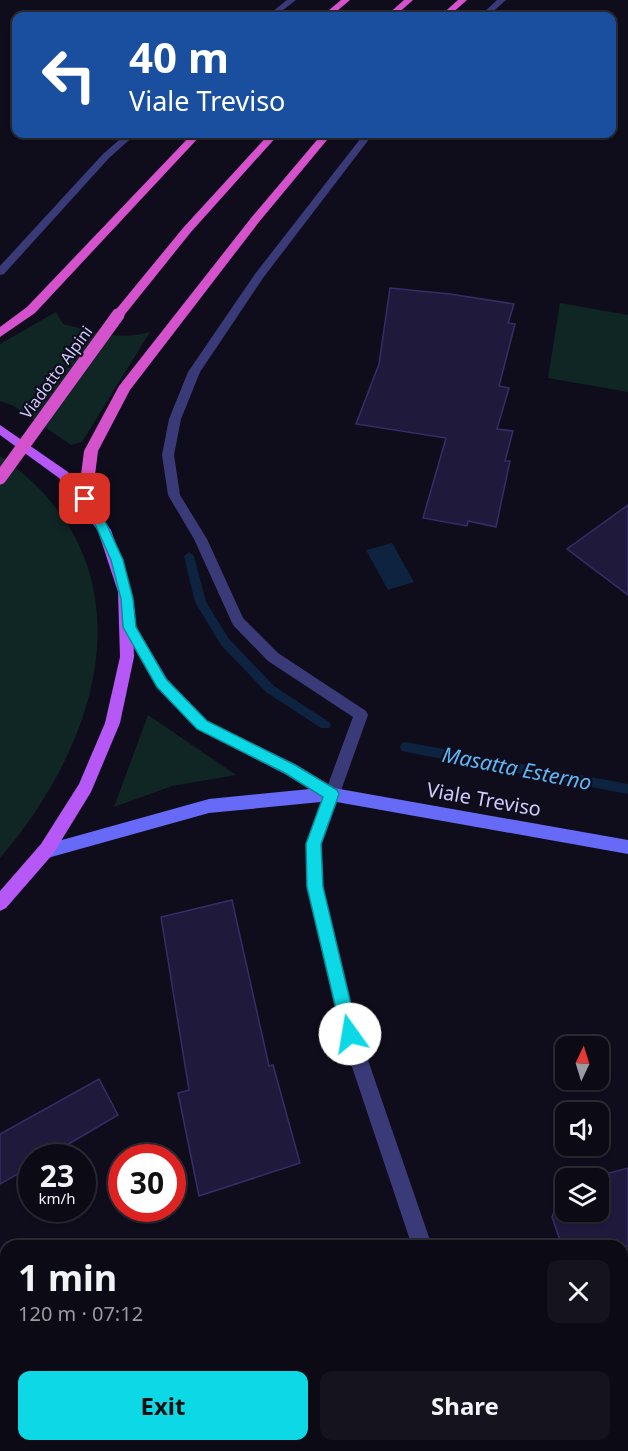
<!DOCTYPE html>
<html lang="en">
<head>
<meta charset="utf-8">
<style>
  :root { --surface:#0b0a15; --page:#14131e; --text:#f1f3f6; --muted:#9a9aa0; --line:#2b2b34; --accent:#0dd9e6 }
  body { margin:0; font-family:"Noto Sans",sans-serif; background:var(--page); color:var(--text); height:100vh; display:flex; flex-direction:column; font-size:22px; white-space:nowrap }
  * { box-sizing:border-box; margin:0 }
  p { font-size:20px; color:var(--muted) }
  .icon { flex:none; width:33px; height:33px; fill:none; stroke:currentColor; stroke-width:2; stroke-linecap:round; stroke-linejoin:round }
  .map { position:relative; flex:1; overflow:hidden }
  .side { position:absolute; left:0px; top:1240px; width:628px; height:212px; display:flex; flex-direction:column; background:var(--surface); border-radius:18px 18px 0 0; box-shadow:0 2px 4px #0004,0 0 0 2px var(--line) }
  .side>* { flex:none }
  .banner { position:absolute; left:12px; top:12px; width:604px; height:126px; border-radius:12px; box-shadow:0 2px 4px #0004,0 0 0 2px var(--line); background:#1a4fa0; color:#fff; overflow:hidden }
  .needle { width:39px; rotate:4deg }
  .controls { position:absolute; left:555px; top:1036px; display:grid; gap:12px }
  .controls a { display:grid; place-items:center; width:54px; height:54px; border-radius:12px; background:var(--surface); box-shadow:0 2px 4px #0004,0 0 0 2px var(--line); font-size:30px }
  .speed { position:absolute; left:18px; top:1144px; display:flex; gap:12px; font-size:30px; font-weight:700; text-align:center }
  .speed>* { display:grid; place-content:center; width:78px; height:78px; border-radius:50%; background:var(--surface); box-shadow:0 2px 4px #0004,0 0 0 2px var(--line); line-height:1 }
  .speed small { font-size:15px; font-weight:400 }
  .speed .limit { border:9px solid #d22; background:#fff; color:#111 }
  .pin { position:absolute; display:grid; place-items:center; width:51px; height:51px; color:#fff; margin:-26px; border-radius:12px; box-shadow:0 3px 9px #0006 }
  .me { position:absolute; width:66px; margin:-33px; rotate:347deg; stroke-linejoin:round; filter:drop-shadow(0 0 4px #0008) }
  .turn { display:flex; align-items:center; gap:21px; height:126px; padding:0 18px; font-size:27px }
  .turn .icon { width:78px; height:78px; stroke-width:2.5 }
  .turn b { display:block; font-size:42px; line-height:51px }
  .round { display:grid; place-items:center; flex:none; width:63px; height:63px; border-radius:12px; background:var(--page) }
  .summary { display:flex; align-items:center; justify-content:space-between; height:102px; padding:0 18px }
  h1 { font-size:36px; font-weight:700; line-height:45px }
  .action { display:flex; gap:12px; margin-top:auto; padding:12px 18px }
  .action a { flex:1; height:69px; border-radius:12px; background:var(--accent); color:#111; font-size:24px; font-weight:700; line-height:69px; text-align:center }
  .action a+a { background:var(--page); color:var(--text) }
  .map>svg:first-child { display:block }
  .green { fill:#102624 }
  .water { fill:#0e233f }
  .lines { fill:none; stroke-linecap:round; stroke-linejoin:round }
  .stream { fill:#0e233f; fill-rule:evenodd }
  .building { fill:#1f1a3c; stroke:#362d67; stroke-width:1.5 }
  .minor { fill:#3a3a79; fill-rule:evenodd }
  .secondary { fill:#676af7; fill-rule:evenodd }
  .primary { fill:#b558f6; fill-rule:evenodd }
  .trunk { fill:#d552cd; fill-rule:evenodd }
  .trunk-bridge { stroke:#d552cd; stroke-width:13 }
  .route { fill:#0dd9e6; stroke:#088d96; stroke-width:1.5 }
  .labels { text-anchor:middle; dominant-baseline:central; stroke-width:4.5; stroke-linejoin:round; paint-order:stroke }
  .far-street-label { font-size:16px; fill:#cfcbfc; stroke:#0f0d1c }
  .street-label { font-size:20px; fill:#cfcbfc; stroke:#0f0d1c }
  .water-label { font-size:21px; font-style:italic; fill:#5fb6f6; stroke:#0f0d1c }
</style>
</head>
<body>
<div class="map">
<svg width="628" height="1451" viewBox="0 0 628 1451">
  <rect width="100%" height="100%" fill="#0f0d1c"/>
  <!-- green -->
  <path class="green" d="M560,303L628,315V392L548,378Z
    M56,312L63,324C95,332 118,341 150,332L82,442L71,445L14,406L0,401V344Z
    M0,456C154,562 104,737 0,858Z
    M148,715L236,775L172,786L114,807Z"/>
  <!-- water -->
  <path class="water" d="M392,543L414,582L388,590L366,550Z"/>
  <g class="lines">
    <!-- stream -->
    <path class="stream" d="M189,552L194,556L206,602L229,639L274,686L329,722L331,725L329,728H321L266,692L221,645L195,602L184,556Z
      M406,742L628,784V794L406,752L402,751L400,747L402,743Z"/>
  </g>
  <!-- building -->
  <path class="building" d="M390,288L450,294L514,304L508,323L515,324L499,386L509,388L497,429L513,431L505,461H510L496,527L468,521L467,526L423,518L446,438L356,424L379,364Z
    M628,505V595L567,549Z
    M232,900L269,1066L273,1065L300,1163L199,1196L178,1093L189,1090L161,917Z
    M99,1079L118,1115L45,1158H32V1166L0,1184V1134Z
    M628,1168V1246H562L552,1217L565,1185L566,1212H598V1179H587Z"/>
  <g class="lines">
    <!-- minor -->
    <path class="minor" d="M287,0H296L275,16H267Z
      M497,0H506L488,16H480Z
      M126,134H136L109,158L4,274L0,275V266L103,154Z
      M364,134H373L263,278L200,372L181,419L174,455L180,495L207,539L243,618L278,653L366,711L368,715L322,844L323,887L359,1034L432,1246H412L341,1034L307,887L306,844L353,717L268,661L233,625L194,539L168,495L162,455L169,419L188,372L255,274Z
      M478,1446H500L502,1451H480Z"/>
    <!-- secondary -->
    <path class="secondary" d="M129,622L134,623L167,679L207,721L295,764L334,788L628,840V854L331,801L209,813L44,859L38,857L36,852L38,847L44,845L209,799L310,789L285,774L197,729L157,687L122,627Z"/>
    <!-- primary -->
    <path class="primary" d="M0,425L68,472L111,530L132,592L134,657L120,723L91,792L53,854L6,908L0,911V891L41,844L79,784L105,723L120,657L118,592L98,531L59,478L0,435Z"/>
    <!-- trunk -->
    <path class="trunk" d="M341,0H350L331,16H322Z
      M404,0H413L395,16H386Z
      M458,0H467L449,16H440Z
      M192,134H202L35,313L0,337V327L27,307Z
      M269,134H279L191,232L122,318H114V312L183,228Z
      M322,134H332L259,222L130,390L98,451L92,499L85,504L80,502L78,499L84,451L119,386L251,218Z"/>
    <!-- trunk-bridge -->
    <path class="trunk-bridge" d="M0,478L118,315"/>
  </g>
  <!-- route -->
  <path class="route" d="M85,495L89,496L107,525L123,560L133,599L136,627L166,679L207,721L295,765L337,790L339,794L321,844L323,887L358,1034L356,1040L350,1042L344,1040L342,1034L307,887L306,844L323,797L285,773L197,729L157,687L123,627L121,599L111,560L96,526L79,499Z"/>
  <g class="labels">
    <!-- far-street labels -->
    <g class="far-street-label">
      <text transform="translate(56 372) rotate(-54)">Viadotto Alpini</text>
    </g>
    <!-- street labels -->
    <g class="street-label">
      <text transform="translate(484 799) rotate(10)">Viale Treviso</text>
    </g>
    <!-- water labels -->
    <g class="water-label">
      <text transform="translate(517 768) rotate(11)">Masatta Esterno</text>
    </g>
  </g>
</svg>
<div class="controls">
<a><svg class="needle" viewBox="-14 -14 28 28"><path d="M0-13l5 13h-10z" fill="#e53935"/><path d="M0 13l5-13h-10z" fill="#9a9aa0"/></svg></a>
<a><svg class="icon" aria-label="sound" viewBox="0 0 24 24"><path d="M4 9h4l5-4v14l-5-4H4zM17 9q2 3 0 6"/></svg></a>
<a><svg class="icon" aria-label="layers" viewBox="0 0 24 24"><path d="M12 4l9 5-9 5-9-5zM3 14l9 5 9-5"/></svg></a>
</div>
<div class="speed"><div>23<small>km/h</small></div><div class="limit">30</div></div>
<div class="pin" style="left:85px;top:499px;background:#d93025"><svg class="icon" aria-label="arrive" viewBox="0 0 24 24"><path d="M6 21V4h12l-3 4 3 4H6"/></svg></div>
<svg class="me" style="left:350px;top:1034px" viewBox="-20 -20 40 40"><circle r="19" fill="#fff"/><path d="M0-13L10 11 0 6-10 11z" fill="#0dd9e6"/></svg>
<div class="banner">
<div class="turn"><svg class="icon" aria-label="left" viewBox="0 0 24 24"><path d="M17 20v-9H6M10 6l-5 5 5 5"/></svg><div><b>40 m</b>Viale Treviso</div></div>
</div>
<section class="side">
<div class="summary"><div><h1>1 min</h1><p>120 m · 07:12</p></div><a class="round"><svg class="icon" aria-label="close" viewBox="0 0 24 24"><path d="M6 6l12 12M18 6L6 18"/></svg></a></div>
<div class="action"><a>Exit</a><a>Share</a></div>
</section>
</div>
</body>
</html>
